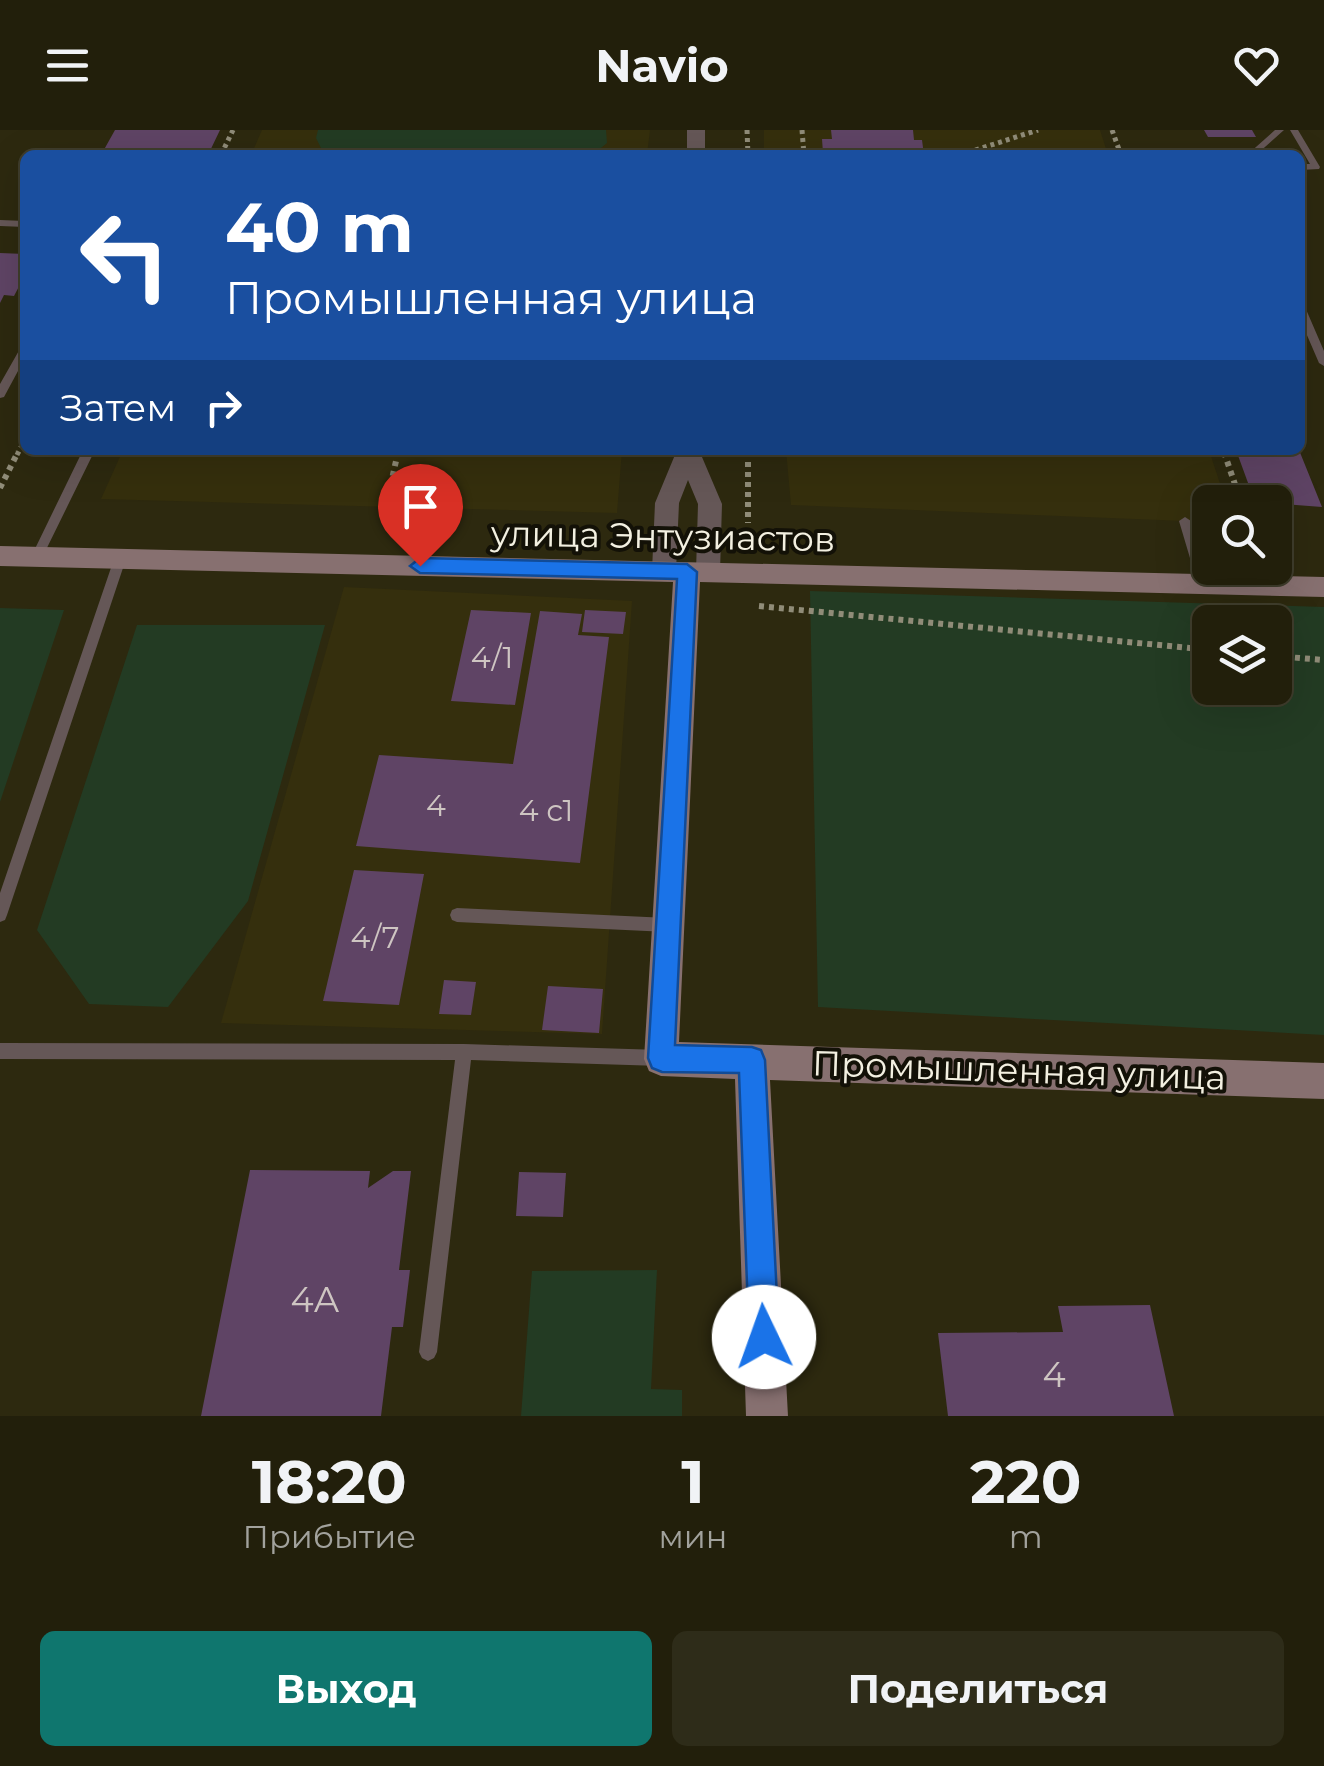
<!DOCTYPE html>
<html lang="ru">
<head>
<meta charset="utf-8">
<style>
  :root { --surface:#221f0b; --page:#2e2c19; --text:#f1f3f6; --muted:#a2a29d; --line:#3f3d2c; --accent:#0f766e }
  body { margin:0; font-family:Montserrat,sans-serif; background:var(--page); color:var(--text); height:100vh; display:flex; flex-direction:column; font-size:38px; white-space:nowrap }
  * { box-sizing:border-box; margin:0 }
  p { font-size:32px; color:var(--muted) }
  .icon { flex:none; width:55px; height:55px; fill:none; stroke:currentColor; stroke-width:2; stroke-linecap:round; stroke-linejoin:round }
  .map { position:relative; height:1286px; overflow:hidden }
  .sheet { display:flex; flex-direction:column; background:var(--surface); flex:1 }
  .sheet>* { flex:none }
  .banner { position:absolute; left:20px; top:20px; width:1285px; height:305px; border-radius:15px; box-shadow:0 10px 40px #0002,0 0 0 2px var(--line); background:#1a4fa0; color:#fff; overflow:hidden }
  .tools { position:absolute; left:1192px; top:355px; display:grid; gap:20px }
  .tools a { display:grid; place-items:center; width:100px; height:100px; border-radius:15px; background:var(--surface); box-shadow:0 10px 40px #0002,0 0 0 2px var(--line); font-size:50px }
  .pin { position:absolute; display:grid; place-items:center; width:85px; height:85px; color:#fff; margin:-102px -42px; border-radius:50% 50% 50% 0; rotate:-45deg; box-shadow:0 0 10px #0007 }
  .pin .icon { rotate:45deg }
  .me { position:absolute; width:110px; margin:-55px; rotate:357deg; stroke-linejoin:round; filter:drop-shadow(0 0 8px #0008) }
  .turn { display:flex; align-items:center; gap:35px; height:210px; padding:0 40px; font-size:45px }
  .turn .icon { width:130px; height:130px; stroke-width:2.5 }
  .turn b { display:block; font-size:70px; line-height:85px }
  .then { display:flex; align-items:center; height:95px; padding:0 40px; background:#0003; gap:20px; font-size:38px }
  .eta { display:flex; justify-content:space-evenly; align-items:center; height:170px; text-align:center }
  .eta b { font-size:60px; font-weight:700; line-height:70px }
  .cta { display:flex; gap:20px; margin-top:auto; padding:20px 40px }
  .cta a { flex:1; height:115px; border-radius:15px; background:var(--accent); color:#fff; font-size:40px; font-weight:700; line-height:115px; text-align:center }
  .cta a+a { background:var(--page); color:var(--text) }
  header { display:flex; justify-content:space-between; align-items:center; height:130px; padding:0 40px; background:var(--surface); font-size:45px; font-weight:700 }
  .map>svg:first-child { display:block }
  .built { fill:#352f0d }
  .green { fill:#233b23; fill-rule:evenodd }
  .building { fill:#5f4465 }
  .lines { fill:none; stroke-linecap:round; stroke-linejoin:round }
  .path-far1 { stroke:#908c78; stroke-width:5; stroke-dasharray:4 4; stroke-linecap:butt }
  .path { stroke:#908c78; stroke-width:6; stroke-dasharray:5 5; stroke-linecap:butt }
  .lane { fill:#655757; fill-rule:evenodd }
  .street { fill:#655757; fill-rule:evenodd }
  .secondary { fill:#877070; fill-rule:evenodd }
  .route { fill:#1a73e8; stroke:#114b97; stroke-width:2.5 }
  .labels { text-anchor:middle; dominant-baseline:central; stroke-width:8; stroke-linejoin:round; paint-order:stroke }
  .number-label { font-size:30px; fill:#cec5c2 }
  .street-label { font-size:35px; fill:#f3f0e1; stroke:#131107 }
  .near-number-label { font-size:35px; fill:#cec5c2 }
</style>
</head>
<body>
<header><svg class="icon" aria-label="menu" viewBox="0 0 24 24"><path d="M4 6h16M4 12h16M4 18h16"/></svg>Navio<svg class="icon" aria-label="heart" viewBox="0 0 24 24"><path d="M12 20l-8-8c-3-5 5-10 8-4 3-6 11-1 8 4z"/></svg></header>
<div class="map">
<svg width="1324" height="1286" viewBox="0 0 1324 1286">
  <rect width="100%" height="100%" fill="#2d290f"/>
  <!-- built -->
  <path class="built" d="M262,0H650L647,25H251Z
    M764,0H1100L1108,25H764Z
    M123,320H622L617,383L101,369Z
    M786,320H1209L1226,372H1210V392L791,375Z
    M344,457L632,471L602,904L221,893Z"/>
  <!-- green -->
  <path class="green" d="M318,0H606L607,13L592,25H334L322,20L316,8Z
    M810,461L1324,477V905L818,877ZM1275,492V558H1210V492Z
    M0,478L64,480L0,672Z
    M137,495H325L248,771L168,877L89,874L37,800Z
    M657,1140L651,1259L682,1260V1286H521L532,1141Z"/>
  <!-- building -->
  <path class="building" d="M115,0H220L208,25H101Z
    M831,0H913L914,10H922L924,25L823,23L822,9H832Z
    M1204,0H1252L1256,7H1208Z
    M0,123L25,124L22,138H25V145L14,166L4,165L0,173Z
    M1236,320H1299L1322,377L1255,372Z
    M471,480L531,483L515,575L451,571Z
    M585,480L626,482L623,504L582,502Z
    M540,481L582,484L578,505L609,507L580,733L356,716L379,625L513,634Z
    M354,740L424,744L399,875L323,871Z
    M444,850L476,852L471,885L439,884Z
    M548,856L603,859L599,903L542,900Z
    M250,1040L370,1041L368,1058L393,1041H411L399,1140H410L403,1197H392L381,1286H201Z
    M519,1042L566,1043L563,1087L516,1086Z
    M1150,1175L1174,1286H948L938,1203L1063,1202L1058,1176Z"/>
  <g class="lines">
    <!-- path-far1 -->
    <path class="path-far1" d="M747,0L748,25
      M802,0L804,25
      M1112,0L1121,25
      M221,25L233,0
      M960,25L1038,0
      M748,320V325
      M1223,320L1225,325
      M17,325L25,309
      M398,325L399,320"/>
    <!-- path -->
    <path class="path" d="M748,322V393
      M1224,322L1241,372
      M0,358L18,322
      M384,385L398,322
      M759,476L1210,520
      M1275,526L1324,530"/>
    <!-- lane -->
    <path class="lane" d="M1275,0H1284L1256,25H1247Z
      M1290,0H1298L1320,37L1319,39L1300,40V34H1310Z
      M0,90L25,91V97L0,96Z
      M1300,174L1305,177L1324,221V236L1319,233L1300,189Z
      M25,216V228L4,267L0,268V254L21,217Z
      M83,320H95L41,430H33L31,427Z
      M1185,387L1191,391L1210,455L1204,460L1198,455L1179,391Z
      M120,424L126,429L7,785L5,790L0,792V763L114,429Z
      M457,778L668,788L673,790L675,795L673,800L668,802L457,792L452,790L450,785L452,780Z
      M0,913L464,914L661,920L667,922L669,928L667,934L661,936L471,930L437,1222L434,1228L428,1231L422,1228L419,1222L455,930L0,929Z"/>
    <!-- street -->
    <path class="street" d="M687,0H705V25H687Z
      M677,320H699L722,374L720,442L717,449H699L696,442L698,374L688,350L679,373L676,441L673,448H655L652,441L655,373Z"/>
    <!-- secondary -->
    <path class="secondary" d="M0,416L1324,447V467L700,452L679,912L1324,933V969L770,950L788,1286H746L735,949L661,946L649,941L644,929L673,452L0,436Z"/>
  </g>
  <!-- route -->
  <path class="route" d="M420,428L687,434L697,442L675,915L752,917L761,920L765,930L779,1207L774,1217L764,1222L753,1217L749,1207L739,943L662,942L652,938L648,928L677,449L420,443L410,436Z"/>
  <g class="labels">
    <!-- number labels -->
    <g class="number-label">
      <text x="492" y="527">4/1</text>
      <text x="436" y="675">4</text>
      <text x="546" y="680">4 с1</text>
      <text x="375" y="807">4/7</text>
    </g>
    <!-- street labels -->
    <g class="street-label">
      <text transform="translate(663 406) rotate(1)">улица Энтузиастов</text>
      <text transform="translate(1019 940) rotate(2)">Промышленная улица</text>
    </g>
    <!-- near-number labels -->
    <g class="near-number-label">
      <text x="315" y="1169">4А</text>
      <text x="1054" y="1244">4</text>
    </g>
  </g>
</svg>
<div class="tools">
<a><svg class="icon" aria-label="search" viewBox="0 0 24 24"><circle cx="10" cy="10" r="6"/><path d="M15 15l6 6"/></svg></a>
<a><svg class="icon" aria-label="layers" viewBox="0 0 24 24"><path d="M12 4l9 5-9 5-9-5zM3 14l9 5 9-5"/></svg></a>
</div>
<div class="pin" style="left:420px;top:436px;background:#d93025"><svg class="icon" aria-label="arrive" viewBox="0 0 24 24"><path d="M6 21V4h12l-3 4 3 4H6"/></svg></div>
<svg class="me" style="left:764px;top:1207px" viewBox="-20 -20 40 40"><circle r="19" fill="#fff"/><path d="M0-13L10 11 0 6-10 11z" fill="#1a73e8"/></svg>
<div class="banner">
<div class="turn"><svg class="icon" aria-label="left" viewBox="0 0 24 24"><path d="M17 20v-9H6M10 6l-5 5 5 5"/></svg><div><b>40 m</b>Промышленная улица</div></div>
<div class="then">Затем<svg class="icon" aria-label="right" viewBox="0 0 24 24"><path d="M7 20v-9h11M14 6l5 5-5 5"/></svg></div>
</div>
</div>
<section class="sheet">
<div class="eta">
<div><b>18:20</b><p>Прибытие</p></div>
<div><b>1</b><p>мин</p></div>
<div><b>220</b><p>m</p></div>
</div>
<div class="cta"><a>Выход</a><a>Поделиться</a></div>
</section>
</body>
</html>
